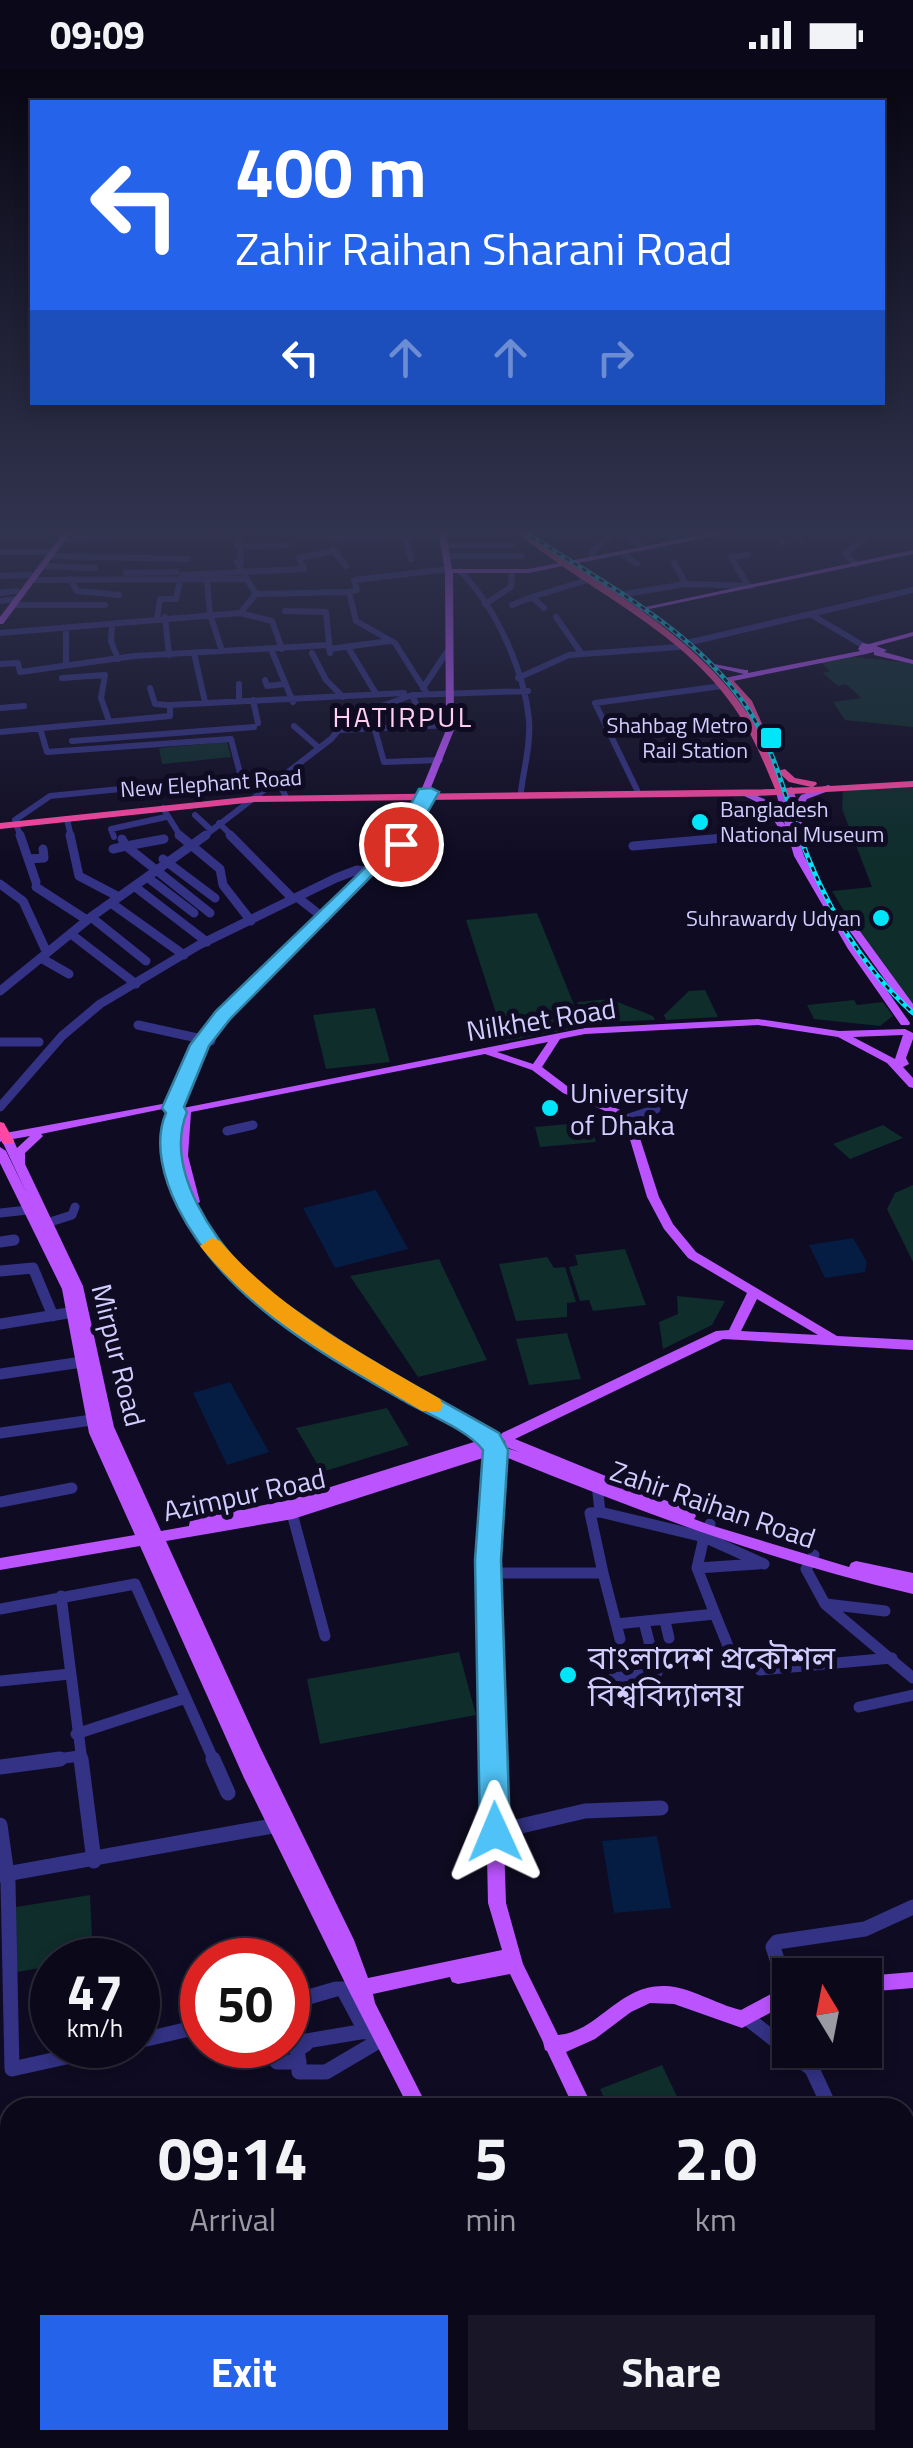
<!DOCTYPE html>
<html lang="en">
<head>
<meta charset="utf-8">
<style>
  :root { --surface:#0b081a; --page:#191627; --text:#f1f3f6; --muted:#9a9aa2; --line:#2b2939; --accent:#2563eb }
  body { margin:0; font-family:"Titillium Web","Noto Sans Bengali",sans-serif; background:var(--page); color:var(--text); height:100vh; display:flex; flex-direction:column; font-size:38px; white-space:nowrap }
  * { box-sizing:border-box; margin:0 }
  p { font-size:32px; color:var(--muted) }
  .icon { flex:none; width:55px; height:55px; fill:none; stroke:currentColor; stroke-width:2; stroke-linecap:round; stroke-linejoin:round }
  .map { position:relative; flex:1; overflow:hidden }
  .drawer { position:absolute; left:0px; top:2028px; width:915px; height:352px; display:flex; flex-direction:column; background:var(--surface); border-radius:30px 30px 0 0; box-shadow:0 5px 15px #0003,0 0 0 2px var(--line) }
  .drawer>* { flex:none }
  .top-card { position:absolute; left:30px; top:30px; width:855px; height:305px; border-radius:0px; box-shadow:0 5px 15px #0003,0 0 0 2px var(--line); background:#2563eb; color:#fff; overflow:hidden }
  .needle { width:65px; rotate:350deg }
  .buttons { position:absolute; left:772px; top:1888px; display:grid; gap:20px }
  .buttons a { display:grid; place-items:center; width:110px; height:110px; border-radius:0px; background:var(--surface); box-shadow:0 5px 15px #0003,0 0 0 2px var(--line); font-size:50px }
  .speed { position:absolute; left:30px; top:1868px; display:flex; gap:20px; font-size:50px; font-weight:700; text-align:center }
  .speed>* { display:grid; place-content:center; width:130px; height:130px; border-radius:50%; background:var(--surface); box-shadow:0 5px 15px #0003,0 0 0 2px var(--line); line-height:1 }
  .speed small { font-size:25px; font-weight:400 }
  .speed .limit { border:15px solid #d22; background:#fff; color:#111 }
  .pin { position:absolute; display:grid; place-items:center; width:85px; height:85px; color:#fff; margin:-42px; border:5px solid #fff; border-radius:50%; box-shadow:0 2px 10px #0007 }
  .me { position:absolute; width:110px; margin:-55px; rotate:359deg; stroke-linejoin:round; filter:drop-shadow(0 0 8px #0008) }
  .turn { display:flex; align-items:center; gap:35px; height:210px; padding:0 40px; font-size:45px }
  .turn .icon { width:130px; height:130px; stroke-width:2.5 }
  .turn b { display:block; font-size:70px; line-height:85px }
  .lanes { display:flex; align-items:center; height:95px; padding:0 40px; background:#0003; justify-content:center; gap:50px; direction:ltr }
  .lanes .off { opacity:.35 }
  .eta { display:flex; justify-content:space-evenly; align-items:center; height:170px; text-align:center }
  .eta b { font-size:60px; font-weight:700; line-height:70px }
  .primary-button { display:flex; gap:20px; margin-top:auto; padding:20px 40px }
  .primary-button a { flex:1; height:115px; border-radius:0px; background:var(--accent); color:#fff; font-size:40px; font-weight:700; line-height:115px; text-align:center }
  .primary-button a+a { background:var(--page); color:var(--text) }
  .status { display:flex; justify-content:space-between; align-items:center; height:70px; padding:0 50px; background:var(--surface); direction:ltr }
  .status svg { height:28px; fill:currentColor }
  .map>svg:first-child { display:block }
  .green { fill:#0e2d2b }
  .water { fill:#051d42 }
  .lines { fill:none; stroke-linecap:round; stroke-linejoin:round }
  .minor-far3 { stroke:#333285; stroke-width:6 }
  .minor-far2 { stroke:#333285; stroke-width:9 }
  .minor-far1 { stroke:#333285; stroke-width:11 }
  .minor { stroke:#333285; stroke-width:15 }
  .major { fill:#bb54ff; fill-rule:evenodd }
  .highway { fill:#ff48a4; fill-rule:evenodd }
  .rail-casing { stroke:#00e5f8; stroke-width:5 }
  .rail { stroke:#0f0b22; stroke-width:2.5; stroke-dasharray:5; stroke-linecap:butt }
  .route { fill:#4fc3f7; stroke:#337fa1; stroke-width:2.5 }
  .slow { fill:#f59e0b }
  .poi-dot { fill:#00e5f8; stroke:#0f0b22; stroke-width:4 }
  .labels { text-anchor:middle; dominant-baseline:central; stroke-width:10; stroke-linejoin:round; paint-order:stroke }
  .far-poi-label { font-size:22px; fill:#d1cdff; stroke:#0f0b22; text-anchor:end }
  .far-street-label { font-size:22px; fill:#d1cdff; stroke:#0f0b22 }
  .far-quarter-label { font-size:28px; letter-spacing:2.5px; fill:#ffcfef; stroke:#0f0b22 }
  .street-label { font-size:28px; fill:#d1cdff; stroke:#0f0b22 }
  .poi-label { font-size:28px; fill:#d1cdff; stroke:#0f0b22; text-anchor:start }
  .near-poi-label { font-size:32px; fill:#d1cdff; stroke:#0f0b22; text-anchor:start }
</style>
</head>
<body>
<div class="status"><b>09:09</b><svg viewBox="0 0 49 12"><path d="M0 12V9h3v3zM5 12V6h3v6zM10 12V3h3v9zM15 12V0h3v12zM26 1h20v11H26zM47 4h2v5h-2z"/></svg></div>
<div class="map">
<svg width="913" height="2378" viewBox="0 0 913 2378">
  <rect width="100%" height="100%" fill="#0f0b22"/>
  <!-- green -->
  <path class="green" d="M845,586L913,593V657L845,650L833,632L861,628L846,614L838,616L823,603L830,601L820,592Z
    M227,672L231,687L162,694L159,678Z
    M913,716V934L865,876L832,821L872,817L842,739L843,719Z
    M537,843L583,957L505,971L466,850Z
    M705,920L718,947L666,950L664,945L689,921Z
    M610,929L653,946L655,950L584,953L577,932Z
    M854,930L857,935L883,932L893,946L880,956L814,949L807,935Z
    M375,938L390,992L326,999L313,945Z
    M590,1052L596,1072L540,1077L535,1057Z
    M883,1055L903,1068L850,1089L833,1074Z
    M913,1115V1192L887,1139L895,1123Z
    M625,1179L646,1235L593,1241L589,1230L580,1231L569,1197L578,1195L575,1185Z
    M547,1187L554,1198L565,1197L576,1232L567,1233V1247L516,1251L499,1194Z
    M439,1189L487,1290L418,1307L350,1206Z
    M677,1226L725,1231L712,1255L663,1279L659,1252L678,1244Z
    M567,1263L581,1309L529,1315L516,1269Z
    M387,1338L409,1375L322,1402L296,1358Z
    M459,1582L476,1645L320,1674L307,1609Z
    M90,1825L93,1889L52,1890V1896L11,1903L10,1838Z
    M662,1995L682,2037H608L600,2019Z"/>
  <!-- water -->
  <path class="water" d="M376,1120L408,1179L335,1198L303,1138Z
    M853,1168L867,1192L865,1202L825,1208L809,1175Z
    M230,1312L269,1382L227,1395L193,1323Z
    M657,1766L671,1838L614,1843L602,1771Z"/>
  <g class="lines">
    <!-- minor-far3 -->
    <path class="minor-far3" d="M238,461L241,491L237,492L256,524
      M295,461L326,463L330,468L448,465
      M664,461L679,471
      M773,461L783,472
      M795,461L802,470
      M405,466L411,489
      M630,466L643,478
      M64,469L231,461
      M449,475H514
      M237,476L286,475
      M333,479L346,496
      M0,482H49
      M623,484L637,494
      M50,486L188,489
      M452,486H522
      M593,488L592,481L617,461
      M674,493L686,514
      M856,494L845,484L875,461
      M43,496L95,498
      M460,501C496,537 524,600 529,650C531,673 524,698 521,721
      M126,503L176,502
      M182,505L304,499L299,488L334,481
      M0,506L30,505
      M70,509L77,521L119,525
      M32,510L246,509
      M207,511L210,544L222,581
      M747,514L731,487L748,485
      M0,523L17,521
      M618,525L686,514L751,516
      M0,531L17,529
      M485,534L511,517L512,502
      M13,535H105
      M512,535L532,527
      M544,538L532,527L587,510
      M285,541L326,542L330,583
      M240,543L272,551L282,579
      M810,544L864,576
      M165,547L169,585
      M556,547L581,583
      M157,548L160,529H176L180,511
      M112,554L111,571L118,589
      M66,559V594
      M0,563L240,543L256,524L349,522
      M687,573L913,520
      M271,579L293,632
      M329,579L390,571
      M349,579L375,622
      M194,583L205,632
      M312,583L326,610L343,627
      M0,594L18,593L20,602L134,586L328,575
      M62,608L105,605L101,628L109,651
      M518,608L569,585L679,577
      M265,610L267,616L285,614
      M239,614V629
      M150,618L155,634L167,635
      M423,618L450,577
      M426,622L395,573L356,551L349,522L357,520L354,510L449,499
      M412,625L426,656
      M253,630L258,653
      M0,638L24,636
      M294,656L319,678
      M40,658L47,682L231,669L240,703
      M338,660L451,655
      M375,660L384,692L440,690
      M0,662L170,646V635L404,623
      M72,671L254,657
      M278,711L285,725
      M637,720L595,633L722,616
      M163,738L181,767
      M195,745L210,759
      M67,749L71,767
      M15,750L50,726L270,704L282,708
      M219,753L233,767
      M16,754L21,767
      M114,767L111,759L166,747
      M203,767L331,669L349,648L412,625L528,621
      M730,767L785,762"/>
    <!-- minor-far2 -->
    <path class="minor-far2" d="M20,765L36,812
      M70,765L79,806L119,827
      M179,765L220,799L223,815L251,851
      M230,765L293,829
      M164,769L126,776L210,843
      M633,776L757,765
      M113,779L126,776L122,769
      M28,789L44,788L43,779
      M163,789L215,828
      M147,807L194,843
      M0,814L23,831L47,883
      M134,816L207,872
      M36,817L87,850
      M297,827L325,849
      M111,833L184,885
      M91,847L146,891
      M71,864L136,914
      M41,888L69,904
      M0,921L91,847L206,765
      M138,955L211,971
      M0,972H39
      M0,1037L62,966L100,934L199,875L336,808L357,800L377,802
      M626,1049L656,1039
      M227,1061L253,1055
      M0,1143L28,1140
      M47,1153L72,1145L75,1137"/>
    <!-- minor-far1 -->
    <path class="minor-far1" d="M0,1172L14,1170
      M0,1201L33,1198L53,1246
      M0,1254L74,1242
      M0,1304L82,1292
      M0,1363L92,1350
      M597,1414L600,1442L590,1443L603,1503
      M0,1432L72,1418
      M290,1436L325,1566
      M600,1442L704,1467L710,1454
      M814,1485L806,1499L825,1534L913,1608
      M697,1498L758,1494
      M488,1503H603L620,1569
      M61,1526L82,1691
      M826,1534L885,1541
      M0,1539L135,1514L214,1691
      M715,1544L697,1498L704,1467L764,1494
      M665,1551L669,1568
      M616,1554L715,1544L728,1576
      M760,1600L892,1588
      M613,1608L657,1603L644,1552
      M0,1611L70,1604
      M859,1637L913,1625
      M76,1664L186,1628
      M43,1691L79,1686"/>
    <!-- minor -->
    <path class="minor" d="M81,1689L94,1791
      M213,1689L228,1723
      M0,1697L60,1689
      M0,1755L8,1812L12,1999L120,1975
      M495,1762L585,1741L661,1738
      M0,1805L278,1755
      M343,1919L366,1962
      M788,1923L773,1877L777,1872L865,1859L913,1837
      M288,1933L336,1919H357
      M747,1948L812,1999L830,2038
      M138,1971L202,1956
      M288,1974L366,1961
      M277,1992H299L297,1980L306,1974
      M299,1992V2002H326L382,1969
      M0,2131L10,2135
      M905,2225H913
      M905,2316L913,2340
      M313,2370L315,2378
      M806,2370L811,2378
      M122,2378L166,2370
      M686,2378L727,2370"/>
    <!-- major -->
    <path class="major" d="M65,461H72L3,554H0V547Z
      M438,461H446L452,499H528L724,461H740L528,503H453L454,660L422,740L375,802L227,947L199,984L182,1035L41,1064L43,1066L41,1068L25,1083V1094L83,1216L114,1357L161,1461L189,1456L190,1450L195,1449L289,1430L474,1372L479,1373L480,1378L493,1374L519,1382L506,1377L505,1371L500,1367L502,1363L716,1261L729,1260L747,1223L688,1188L664,1159L647,1127L626,1056L617,1046L563,1023L532,1000L485,984L191,1042L188,1086L200,1132L193,1136L196,1143L223,1183L261,1222L305,1257L354,1288L495,1365L497,1369L495,1373H485C388,1319 263,1264 201,1169C195,1161 188,1152 184,1143C180,1134 177,1123 174,1114C166,1090 160,1063 173,1040L585,958L758,949L839,961L905,959L913,963V969L906,988L909,994L903,997L913,1008V1018L909,1017L887,993L838,967L758,955L585,964L560,969L542,997L571,1019L625,1042L635,1053L659,1127L673,1154L696,1182L837,1266L913,1270V1280L723,1269L515,1369L694,1442L696,1446L694,1449L710,1455L849,1497L851,1493L856,1491L913,1503V1524C771,1491 637,1441 503,1386L495,1503L506,1833L523,1894L558,1965C598,1962 619,1914 665,1916C691,1917 715,1934 741,1940L790,1914V1932L742,1958L674,1934L650,1933L631,1942L595,1969L566,1982L593,2038H574L547,1981L545,1980L543,1972L510,1904L458,1914L452,1912L450,1907L373,1924L375,1933L428,2038H409L351,1925L244,1708L140,1476L0,1500V1488L135,1465L89,1363L62,1219L0,1093V1077L6,1081L27,1124L2,1071L0,1072V1064L173,1032L189,984L219,943L369,798L413,740L446,660L445,501ZM903,965L895,989L853,967ZM548,972L533,994L497,982ZM30,1066L17,1078L13,1069ZM757,1229L818,1265L741,1261ZM489,1386L481,1503L488,1833L502,1880L368,1908L354,1870L260,1677L166,1471L293,1449Z
      M913,480V484L640,541L636,539Z
      M913,562V566L876,576L887,580L884,582L913,590V594L874,585V582L866,584L728,612L724,610L725,608L744,604L710,596L714,594L745,600H748V603L860,581L858,579L862,573L869,574Z
      M828,715L831,716V720L807,729L799,742L804,760L797,762L804,786L837,843L846,842L913,934V944L909,943L841,849L858,879L910,953L909,955H901L848,879L794,786L788,765H783L765,736L738,723L746,721L771,732L785,755L775,719L777,717L784,719L792,717L797,731L801,725Z
      M913,1902V1918L865,1922V1906Z"/>
    <!-- highway -->
    <path class="highway" d="M515,461H525C601,516 695,564 748,644L743,632L724,611L732,609L752,631L767,665L762,668L777,701L785,699L795,708L816,712L817,714L813,717L913,711V717L757,726L255,732L0,759V753L255,726L775,719C763,690 751,661 733,636C679,558 586,520 515,461ZM778,702L789,712L811,717L785,718Z
      M0,1052L4,1053L14,1071L13,1074H3L0,1068Z"/>
    <!-- rail casing -->
    <g class="rail-casing">
      <path id="rail" d="M523,461C606,516 704,563 756,652C775,685 784,723 797,758C821,828 858,893 913,943"/>
    </g>
    <!-- rail -->
    <use href="#rail" class="rail"/>
  </g>
  <!-- sky -->
  <linearGradient id="sky" x2="0" y2="1"><stop stop-color="#080613"/><stop offset="0.58" stop-color="#31344f"/><stop offset="1" stop-color="#31344f" stop-opacity="0"/></linearGradient>
  <rect width="913" height="794" fill="url(#sky)"/>
  <!-- route -->
  <path class="route" d="M419,719L431,718L439,722L407,778L398,779L230,949L209,976L184,1037L187,1042C163,1101 216,1173 256,1212C269,1224 286,1234 300,1244C363,1289 432,1325 499,1363L508,1380L501,1490L510,1762L506,1772L495,1776L484,1772L480,1762L475,1490L483,1380C468,1360 429,1345 406,1332C319,1282 225,1231 178,1138C164,1110 153,1073 166,1043L162,1038L190,975L216,941L366,797L400,755Z"/>
  <!-- slow -->
  <path class="slow" d="M212,1168L220,1171C283,1243 358,1281 440,1329L443,1335L440,1341H422C341,1292 266,1254 204,1181L200,1176Z"/>
  <!-- markers -->
  <g class="poi-dot">
    <rect x="759" y="656" width="24" height="24" rx="5"/>
    <circle cx="700" cy="752" r="10"/>
    <circle cx="881" cy="848" r="10"/>
    <circle cx="550" cy="1038" r="10"/>
    <circle cx="568" cy="1605" r="10"/>
  </g>
  <g class="labels">
    <!-- far-poi labels -->
    <g class="far-poi-label">
      <text x="748" y="655">Shahbag Metro<tspan x="748" dy="25">Rail Station</tspan></text>
      <text x="720" y="739" text-anchor="start">Bangladesh<tspan x="720" dy="25">National Museum</tspan></text>
      <text x="861" y="848">Suhrawardy Udyan</text>
    </g>
    <!-- far-street labels -->
    <g class="far-street-label">
      <text transform="translate(211 713) rotate(-4)">New Elephant Road</text>
    </g>
    <!-- far-quarter labels -->
    <g class="far-quarter-label">
      <text x="403" y="646">HATIRPUL</text>
    </g>
    <!-- street labels -->
    <g class="street-label">
      <text transform="translate(541 949) rotate(-9)">Nilkhet Road</text>
      <text transform="translate(119 1285) rotate(76)">Mirpur Road</text>
      <text transform="translate(244 1424) rotate(-12)">Azimpur Road</text>
      <text transform="translate(713 1434) rotate(19)">Zahir Raihan Road</text>
    </g>
    <!-- poi labels -->
    <g class="poi-label">
      <text x="570" y="1022">University<tspan x="570" dy="32">of Dhaka</tspan></text>
    </g>
    <!-- near-poi labels -->
    <g class="near-poi-label">
      <text x="588" y="1587">বাংলাদেশ প্রকৌশল<tspan x="588" dy="37">বিশ্ববিদ্যালয়</tspan></text>
    </g>
  </g>
</svg>
<div class="buttons">
<a><svg class="needle" viewBox="-14 -14 28 28"><path d="M0-13l5 13h-10z" fill="#e53935"/><path d="M0 13l5-13h-10z" fill="#9a9aa2"/></svg></a>
</div>
<div class="speed"><div>47<small>km/h</small></div><div class="limit">50</div></div>
<div class="pin" style="left:401px;top:774px;background:#d93025"><svg class="icon" aria-label="arrive" viewBox="0 0 24 24"><path d="M6 21V4h12l-3 4 3 4H6"/></svg></div>
<svg class="me" style="left:495px;top:1762px" viewBox="-20 -20 40 40"><path d="M0-17L14 15 0 8-14 15z" fill="#4fc3f7" stroke="#fff" stroke-width="4"/></svg>
<div class="top-card">
<div class="turn"><svg class="icon" aria-label="left" viewBox="0 0 24 24"><path d="M17 20v-9H6M10 6l-5 5 5 5"/></svg><div><b>400 m</b>Zahir Raihan Sharani Road</div></div>
<div class="lanes"><svg class="icon" aria-label="left" viewBox="0 0 24 24"><path d="M17 20v-9H6M10 6l-5 5 5 5"/></svg><svg class="icon off" aria-label="ahead" viewBox="0 0 24 24"><path d="M12 20V5M6 11l6-6 6 6"/></svg><svg class="icon off" aria-label="ahead" viewBox="0 0 24 24"><path d="M12 20V5M6 11l6-6 6 6"/></svg><svg class="icon off" aria-label="right" viewBox="0 0 24 24"><path d="M7 20v-9h11M14 6l5 5-5 5"/></svg></div>
</div>
<section class="drawer">
<div class="eta">
<div><b>09:14</b><p>Arrival</p></div>
<div><b>5</b><p>min</p></div>
<div><b>2.0</b><p>km</p></div>
</div>
<div class="primary-button"><a>Exit</a><a>Share</a></div>
</section>
</div>
</body>
</html>
